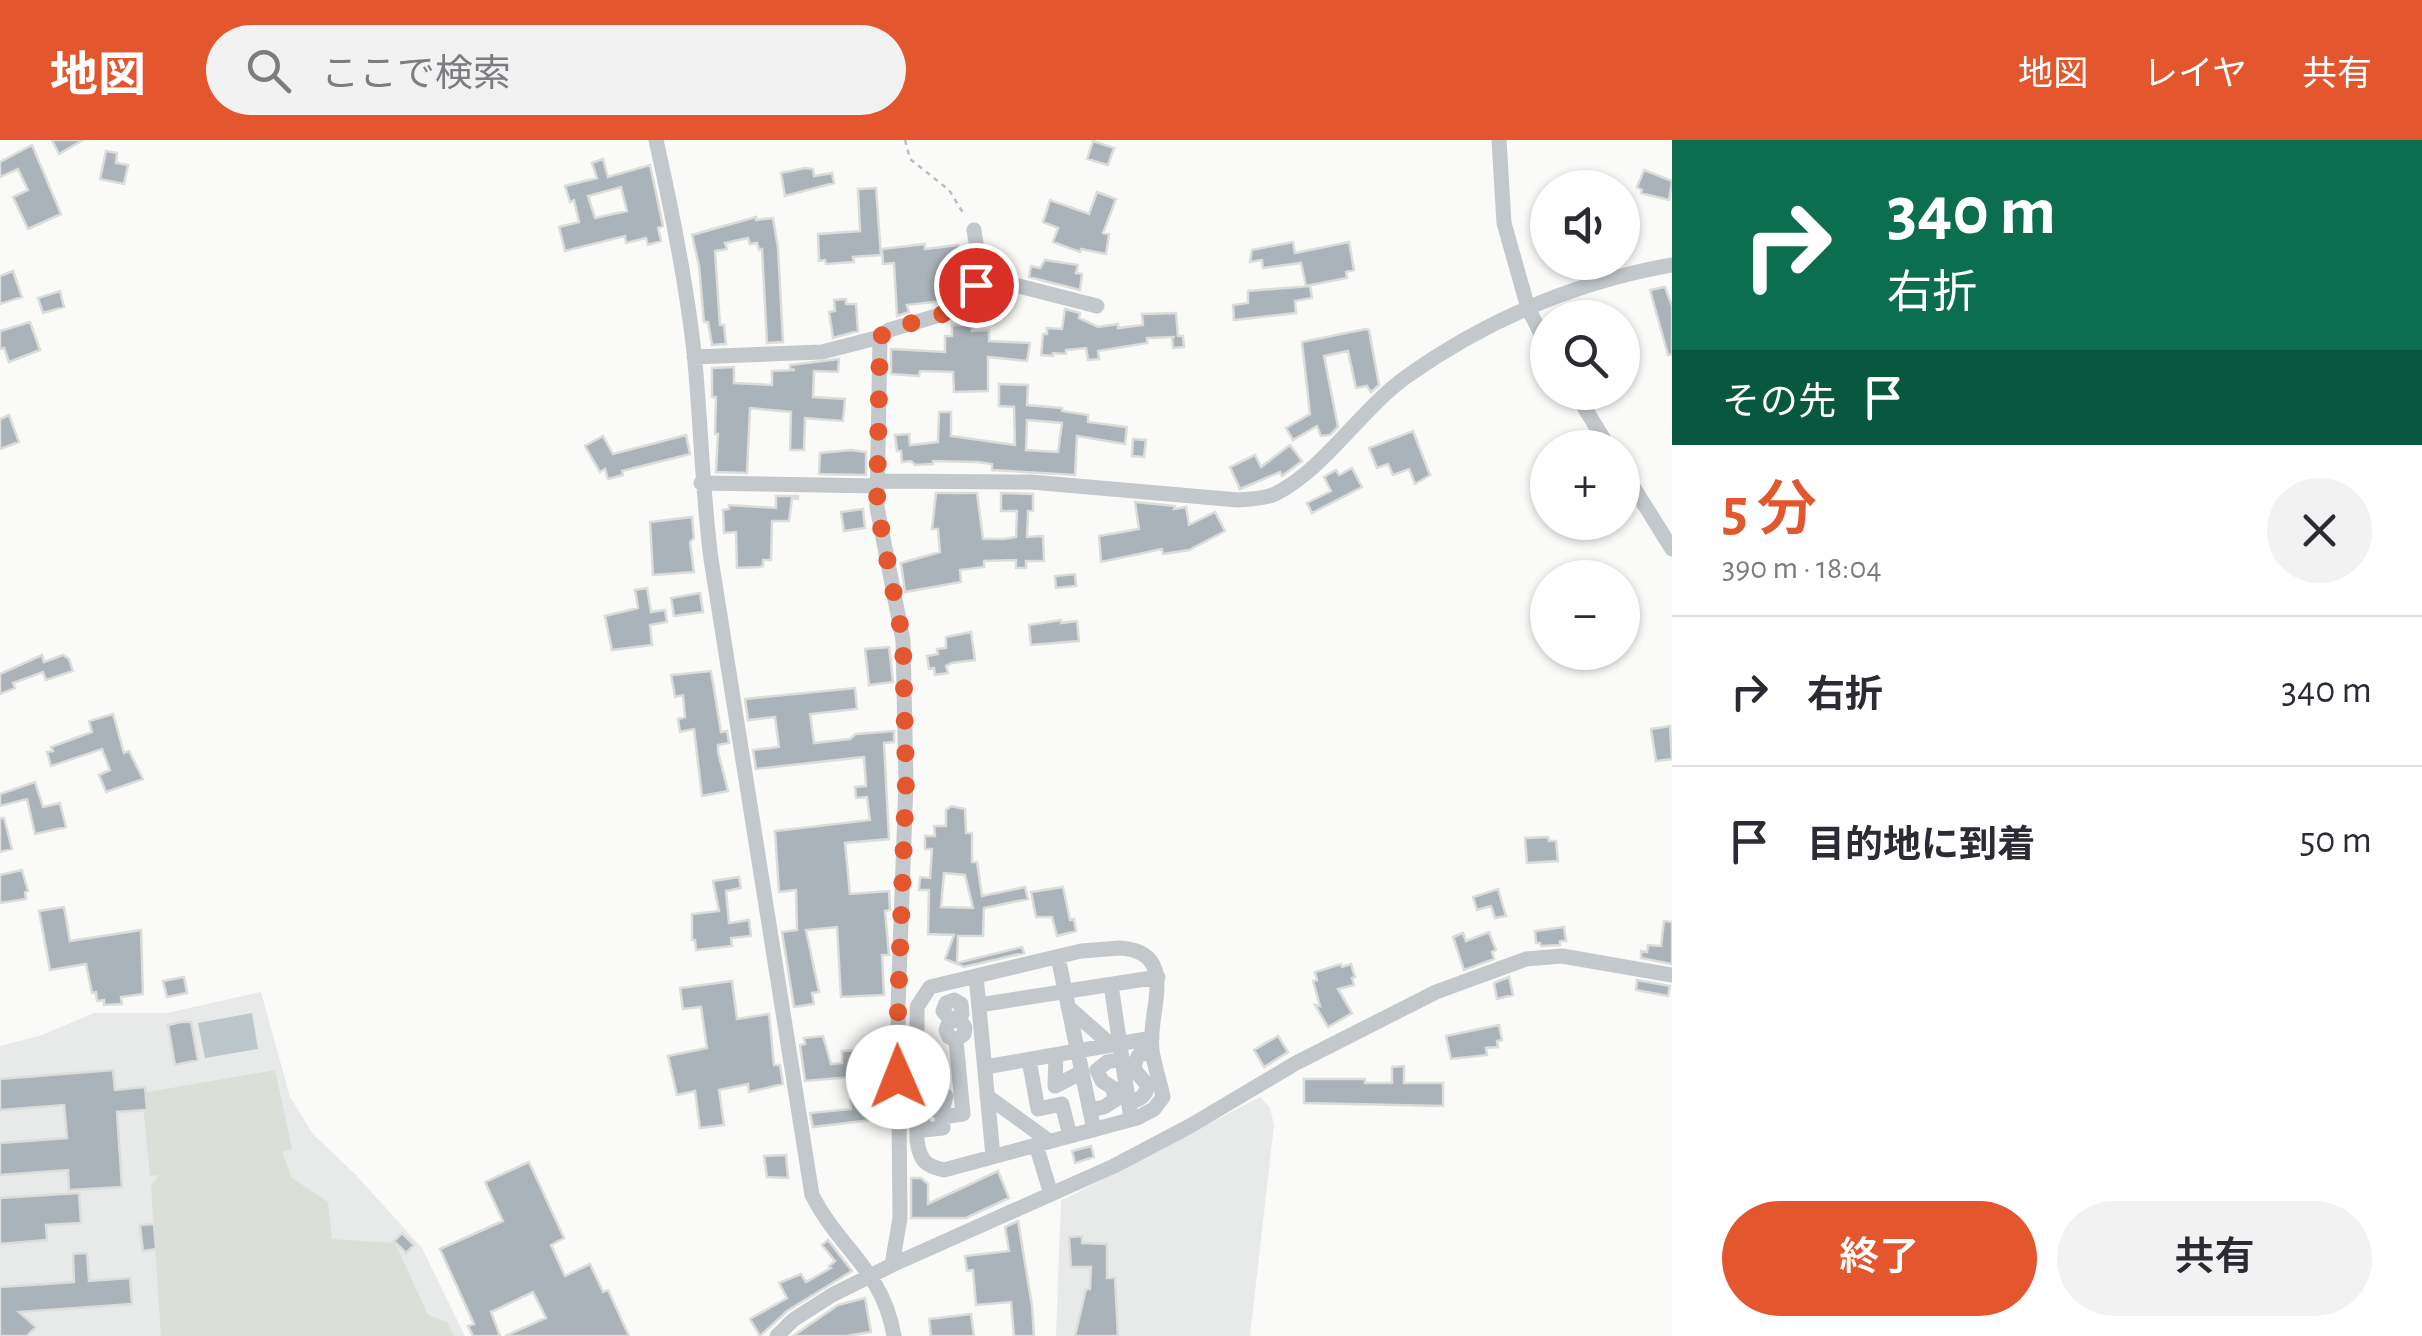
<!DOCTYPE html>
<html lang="ja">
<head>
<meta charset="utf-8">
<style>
  :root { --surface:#fff; --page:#f2f2f3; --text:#2b2b33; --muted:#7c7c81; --line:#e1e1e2; --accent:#e4572e }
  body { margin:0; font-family:"Alegreya Sans","Noto Sans JP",sans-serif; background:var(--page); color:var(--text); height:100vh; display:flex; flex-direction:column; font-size:38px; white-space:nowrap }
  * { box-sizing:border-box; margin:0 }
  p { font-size:32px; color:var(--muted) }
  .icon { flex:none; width:55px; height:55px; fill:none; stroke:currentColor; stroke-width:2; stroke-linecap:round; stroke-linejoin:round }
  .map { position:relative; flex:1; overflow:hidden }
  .details { display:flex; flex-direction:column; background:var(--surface); width:750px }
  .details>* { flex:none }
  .hud { background:#0b6e4f; color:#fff; overflow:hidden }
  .controls { position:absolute; left:1530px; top:30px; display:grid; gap:20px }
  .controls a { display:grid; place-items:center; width:110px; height:110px; border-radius:50%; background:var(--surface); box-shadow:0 2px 8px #0004; font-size:50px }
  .pin { position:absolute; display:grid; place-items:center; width:85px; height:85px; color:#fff; margin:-42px; border:5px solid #fff; border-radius:50%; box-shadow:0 2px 10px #0007 }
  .me { position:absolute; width:110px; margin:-55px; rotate:359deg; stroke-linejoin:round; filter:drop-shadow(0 0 8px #0008) }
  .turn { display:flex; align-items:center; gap:35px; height:210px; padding:0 50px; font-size:45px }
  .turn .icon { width:130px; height:130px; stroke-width:2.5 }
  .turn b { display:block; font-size:70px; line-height:85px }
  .then { display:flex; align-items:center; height:95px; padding:0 50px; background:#0003; gap:20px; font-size:38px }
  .round { display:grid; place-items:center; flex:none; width:105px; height:105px; border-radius:52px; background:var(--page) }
  .head { display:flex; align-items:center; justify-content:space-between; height:170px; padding:0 50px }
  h1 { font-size:60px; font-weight:600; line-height:75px; color:var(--accent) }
  .primary-button { display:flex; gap:20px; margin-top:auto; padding:20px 50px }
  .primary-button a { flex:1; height:115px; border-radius:60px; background:var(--accent); color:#fff; font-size:40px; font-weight:600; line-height:115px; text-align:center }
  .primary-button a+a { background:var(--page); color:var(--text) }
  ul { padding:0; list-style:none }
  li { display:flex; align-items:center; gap:30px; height:150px; padding:0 50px; border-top:2px solid var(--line) }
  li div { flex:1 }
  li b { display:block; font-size:38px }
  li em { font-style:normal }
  header { display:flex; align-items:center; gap:60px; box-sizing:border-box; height:140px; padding:0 50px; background:var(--accent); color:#fff }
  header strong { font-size:48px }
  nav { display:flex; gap:55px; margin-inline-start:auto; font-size:35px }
  .search { width:700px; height:90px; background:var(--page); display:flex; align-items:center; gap:25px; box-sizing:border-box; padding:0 35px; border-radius:55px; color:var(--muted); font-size:38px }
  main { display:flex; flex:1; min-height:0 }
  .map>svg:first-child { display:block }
  .built { fill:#e8e9e9 }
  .green { fill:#dadfd7 }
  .water { fill:#bbc7cb }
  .building { fill:#aab3b9; stroke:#dcdcda; stroke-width:2.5; fill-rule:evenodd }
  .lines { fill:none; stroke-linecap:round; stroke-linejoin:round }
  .path { stroke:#bbbfc2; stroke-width:2.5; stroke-dasharray:5 5; stroke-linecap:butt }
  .minor { stroke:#c3c8cc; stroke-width:15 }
  .route { stroke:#e4572e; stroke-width:18; stroke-dasharray:0 32.4 }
</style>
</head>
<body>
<header>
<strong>地図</strong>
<div class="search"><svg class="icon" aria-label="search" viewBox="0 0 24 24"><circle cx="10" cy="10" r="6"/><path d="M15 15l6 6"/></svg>ここで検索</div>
<nav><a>地図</a><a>レイヤ</a><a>共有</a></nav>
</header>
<main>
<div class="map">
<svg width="1672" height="1196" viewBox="0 0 1672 1196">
  <rect width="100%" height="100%" fill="#fafaf8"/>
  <!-- built -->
  <path class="built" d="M261,852L290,957L313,994L355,1034L422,1108L465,1196H0V906L42,895L94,873H167Z
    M1260,957L1270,968L1274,985L1250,1196H1056L1061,1061Z"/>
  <!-- green -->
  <path class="green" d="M275,930L292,1009L282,1012L292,1038L328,1062L332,1099L395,1103L428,1175L447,1182L454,1196H161L151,1046L159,1035L150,1036L142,953Z"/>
  <!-- water -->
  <path class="water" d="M252,873L258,909L205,918L198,883Z"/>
  <!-- building -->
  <path class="building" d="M52,0H83L59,14Z
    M1093,1L1114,8L1108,25L1087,19Z
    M32,5L61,74L28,89L13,57L28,50L18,29L0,37V22Z
    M106,11L117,13L116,23L128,25L124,44L100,39Z
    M603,19L608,37L650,25L663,86L658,88L661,101L648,105L646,98L626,103L625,96L565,111L559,87L579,82L574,60L570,62L565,46L597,38L592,23ZM621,47L627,71L595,78L588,56Z
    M805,28L813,29L814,36L832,33L834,43L785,56L781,33Z
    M1644,30L1672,41L1669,60L1641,53L1642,50L1637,47Z
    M876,48L881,115L853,117L854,122L826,124L825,120L819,121L818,94L860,91L858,49Z
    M1097,52L1116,59L1103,93L1109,94L1106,114L1081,109L1080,112L1053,102L1058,88L1043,82L1050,60L1089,74Z
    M756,77V80L773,78L778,108L783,202L767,203L762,109L759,110L757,103L750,104L748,98L725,103L727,109L715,111L720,185H724L726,204L712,205L708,182H704L699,126L692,95Z
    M1293,102L1295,113L1349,102L1354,130L1346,132L1347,138L1306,146L1301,123L1263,128L1262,120L1250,122L1252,110Z
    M925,104V109L958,105L962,154L951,160L907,165L909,172L897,176L894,123L883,124L882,109Z
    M1045,120L1078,125L1076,133L1082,134L1080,150L1029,137L1031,126L1040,128Z
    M13,131L22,157L0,164V136Z
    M1310,146L1312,158L1295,161L1296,173L1234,180L1233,165L1248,163V151Z
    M1665,147L1672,166V214L1668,215L1650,150Z
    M60,151L64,167L43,173L38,158Z
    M846,159V164H856L858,191L833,198L829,172L835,171L834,160Z
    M1065,169L1080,173L1079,178L1098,187L1118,184V188L1143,185L1142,174L1176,173L1178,196H1183L1184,207L1173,208L1172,197H1175L1147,198V203L1098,211L1099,219L1088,220L1086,208L1066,210V214L1053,213V216L1041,215L1043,194H1047V188L1062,189Z
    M30,182L40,210L9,222L4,208L0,209V191Z
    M952,185H972V191L989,190V201L1030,203L1027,221L988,217V251L954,252L953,232L920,231L919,236L891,234V209L945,212V196H952Z
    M1366,189L1369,190L1379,245L1371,252L1367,246L1356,248L1348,211L1324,216L1338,287L1330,295L1321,296L1317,286L1293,300L1286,288L1310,274L1302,202Z
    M839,219L838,232L814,231L813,257L845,259L843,281L805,278L804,310H790L791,272L750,268L747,333L716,332L718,294H715L716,257H712V228L734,227V243L772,245V231L795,230L790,229V225Z
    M999,244L1028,245L1027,265L1062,268V271L1088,275V282L1127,287L1125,304L1077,296L1075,335L992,330V324L977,322L933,321V324L915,325L911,321L902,322L901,311H897L895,295L909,294L910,305L938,302L939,272H951V296L1015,305L1014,267L999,266ZM1027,280L1062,283L1058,312L1026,310Z
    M9,275L19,302L0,309V279Z
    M1413,291L1430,335L1415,344L1409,329L1393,335L1388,324L1377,328L1369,308Z
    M686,295L690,314L622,331L623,335L608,339L605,329L600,332L585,306L603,296L613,314Z
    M1133,299L1146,300L1144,317L1132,316Z
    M1290,305L1302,321L1282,336L1280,332L1240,349L1230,327L1255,315L1261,327Z
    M851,310L866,312V335L819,334L820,313Z
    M1352,328L1362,347L1312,373L1307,363L1331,351L1324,337L1336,330L1339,335Z
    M936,353H977L983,399H1004L1016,397L1017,371H1001V353L1033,354V371H1028L1027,397L1043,396L1044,421H1026V428H1016V420L984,421V427L960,430L961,442L905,452L901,423L940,412L938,389H932Z
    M776,356H798V359L792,358L789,381H772L771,420H763V426L759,427L737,428L736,392L724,393L723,370L729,369V365L776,368Z
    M1135,362L1175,366L1174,369L1186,367L1189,385L1215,372L1225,391L1189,410L1163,414L1162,409L1101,422L1099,396L1139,389Z
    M863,369L865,388L844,391L841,372Z
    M692,377L694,398L690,402L694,432L653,435L650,382Z
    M1075,434L1076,446L1056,448L1055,436Z
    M647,448L651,472L665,470L667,482L650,485L652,505L612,510L605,476L638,468L635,450Z
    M700,453L703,472L674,476L671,458Z
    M1061,480V483L1077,481L1079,501L1031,505L1029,485Z
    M971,492L975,520L952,523L946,526L948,533L935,535L934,528L929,529L927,516L938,514L937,509L946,508V497Z
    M889,507L893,542L869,545L865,509Z
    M42,515L44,522L63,515L69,519L73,531L46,540L43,532L13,543L15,548L0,554V534Z
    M711,531L721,592L727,591L729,603L718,605V612L728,651L702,656L694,589L680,592L678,579L685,577L683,555L675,557L671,535Z
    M855,548L857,569L810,574L814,603L850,599L856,594L894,591V602L884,603L889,699L845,703L850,754L889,751L890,770L885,771L889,815H882L884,855L841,857L837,787L806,790L819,852L812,853L814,864L794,867L782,792L797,790L796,750L779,752L775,691L870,680L867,657L856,658L855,647L866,646L864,617L756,629L753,610L779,607L775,577L748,580L745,559Z
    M113,574L124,613L129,611L143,639L106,652L99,635L110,630L102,609L51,626L47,612L53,611L51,607L92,592L89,581Z
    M1670,586L1672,619L1656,621L1651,589Z
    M35,642L43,667L60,663L66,687L35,694L27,659L0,666V654Z
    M951,666L965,669L966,693H972V722H977L982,756L1025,747L1028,759L984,768L983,796H958L957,823L1022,807L1024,813L964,827L945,819L954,795L928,794L929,750H919L920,737L930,738L932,709H925V696H935L934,686H946V670ZM944,733L965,735L973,768L941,767Z
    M0,678H4L12,709L0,712Z
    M1548,697L1549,701H1556L1558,721L1527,723L1525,698Z
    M22,730L28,751L25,752L26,759L0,763V735Z
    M739,737L741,748L726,751L729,783L749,780L751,796L731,798L732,806L696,810L695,800H692V774L719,771L713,741Z
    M1063,747L1070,780L1074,779L1076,791L1057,796L1052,777H1036L1031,752Z
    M1498,749L1506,776L1495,778L1491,766L1477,770L1473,757Z
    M64,767L70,801L141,790L143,854L121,857L122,864L104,865V860L97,861L96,852L92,853L86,824L50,830L39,771Z
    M1664,781L1672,782V824L1641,818V811L1647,812L1648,805L1661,806Z
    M1564,787L1566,801H1560V805L1541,806L1540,803H1536L1535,791Z
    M1489,792L1496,810L1492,812L1494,819L1464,830L1453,797L1463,793L1466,801Z
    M1341,824L1342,827L1351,824L1355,837L1352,838L1354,845L1338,849L1352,873L1328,887L1315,865L1320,866L1313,841L1317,840L1315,832Z
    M184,837L187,853L167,857L163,841Z
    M1509,837L1513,855L1497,859L1494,843Z
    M1637,840L1670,846L1668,856L1636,850Z
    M732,841L737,879L769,874L774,925H780L783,944L749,952L748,944L719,950L724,985L700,988L695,951L677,955L668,916L707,908L701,867L683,869L680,848Z
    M181,882H191L198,920L175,925L168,885Z
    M1499,885L1502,900L1497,901L1498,907L1486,908L1487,915L1451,919L1446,896Z
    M823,896L831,924L842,923V911L885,909L886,934L805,941L800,905L805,904L804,898Z
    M1278,896L1288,912L1264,927L1254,910Z
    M1404,926V943H1443V966L1304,963V939H1365V943H1392V927Z
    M113,930L115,950L145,947L147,970L117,972L122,1047L69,1050L68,1030L0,1035V1003L67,998L64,965L0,970V939Z
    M888,954V978L813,987L810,973L851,969L850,960L857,958Z
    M1091,1006L1094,1017L1075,1023L1072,1011Z
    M786,1015L788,1038L767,1037L764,1016Z
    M529,1022L564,1098L551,1105L565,1136L590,1124L603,1152L608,1150L629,1196H505L546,1178L533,1152L491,1172L500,1196H473L468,1186L474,1184L440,1109L503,1081L485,1042Z
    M998,1031L1009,1058L966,1078H911V1038H921L928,1044V1064Z
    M79,1053L81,1083L46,1085L47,1100L0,1104V1058Z
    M1018,1081L1032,1166L1034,1196H1014L1011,1162L976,1165L973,1130L967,1131L965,1116L1009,1111L1005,1087Z
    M154,1084L156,1109L143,1111L140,1085Z
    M402,1093L414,1105L406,1113L394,1101Z
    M1082,1096V1103L1107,1104V1138H1115L1118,1196H1075L1086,1149H1090L1091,1127H1071L1069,1097Z
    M828,1100L852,1131L787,1171L760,1196L750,1179L787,1158L779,1143L801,1134L806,1142L831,1128L829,1126L835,1121L822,1105Z
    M87,1113L89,1141L130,1138L132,1164L19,1172L36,1187L27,1196H0V1147L74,1142L73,1114Z
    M865,1158L871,1192L846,1196H793L838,1165Z
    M971,1174L974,1196H931L929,1179Z"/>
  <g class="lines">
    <!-- path -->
    <path class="path" d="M905,0L910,19L949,50L965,76"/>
    <!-- minor -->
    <path class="minor" d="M656,0C672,71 686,140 694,212C701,281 702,350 711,419L812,1055C839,1109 883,1130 894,1196
      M1499,0L1504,83L1528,168L1548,208
      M976,135L1097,166
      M880,197L889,190L967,167C983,150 978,112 974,90
      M694,217L822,212L880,197L877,367L903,500L906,642L898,867L900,1078L892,1125
      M1575,252L1609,308
      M1622,329L1672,409
      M878,341L1031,342L1238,360C1250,359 1265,359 1275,354C1325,329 1360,270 1406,237C1486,180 1576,142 1672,125
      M701,343L878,346
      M1120,808C1181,812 1147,871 1152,910C1154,926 1160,941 1163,957L1154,969L1137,978L944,1030C925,1026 920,1020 917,1001V867L930,847L1081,811Z
      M1058,817L1094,990
      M976,836L993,1016
      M1111,845L1131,979
      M979,865L1158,837
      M1068,867L1110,904
      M1056,915L1055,946L1082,932
      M1029,920L1038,969L1062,964L1070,996
      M985,927L1152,898
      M946,956L943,968L922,971L923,990L943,988L942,977L963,974L956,900L964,894L965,888C961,877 950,883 943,871L946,863L954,860L961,864L962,874C958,879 954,880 949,882L946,890L949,897L956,900
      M987,956L1049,1001
      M1129,963C1139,959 1147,957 1147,945C1138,932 1129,931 1139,915L1152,912
      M1090,970L1104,967L1115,960L1113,948L1102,941L1097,930L1107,922L1122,919
      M1036,1005L1051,1054
      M777,1196L793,1180L832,1155L892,1125L1114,1026L1190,986L1296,923L1436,852L1526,819L1562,816L1672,835"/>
  </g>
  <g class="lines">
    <!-- route -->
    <path class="route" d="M898,937V867L906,642L903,500L877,367L880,197L888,190L967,167L972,162L976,145"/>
  </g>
</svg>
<div class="controls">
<a><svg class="icon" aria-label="sound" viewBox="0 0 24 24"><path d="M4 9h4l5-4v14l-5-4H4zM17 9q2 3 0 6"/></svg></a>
<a><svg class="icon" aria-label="search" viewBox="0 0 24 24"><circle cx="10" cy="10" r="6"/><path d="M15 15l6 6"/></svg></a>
<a>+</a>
<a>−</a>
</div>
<div class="pin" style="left:976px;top:145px;background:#d93025"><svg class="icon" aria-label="arrive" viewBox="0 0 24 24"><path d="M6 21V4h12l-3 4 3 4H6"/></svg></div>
<svg class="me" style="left:898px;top:937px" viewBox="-20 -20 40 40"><circle r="19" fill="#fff"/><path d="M0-13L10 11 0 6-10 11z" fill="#e4572e"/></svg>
</div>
<section class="details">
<div class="hud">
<div class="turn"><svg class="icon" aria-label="right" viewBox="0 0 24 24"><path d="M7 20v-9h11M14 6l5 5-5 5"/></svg><div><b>340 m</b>右折</div></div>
<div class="then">その先<svg class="icon" aria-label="arrive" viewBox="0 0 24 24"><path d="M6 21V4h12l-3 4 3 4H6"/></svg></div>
</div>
<div class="head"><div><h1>5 分</h1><p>390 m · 18:04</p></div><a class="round"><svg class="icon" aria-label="close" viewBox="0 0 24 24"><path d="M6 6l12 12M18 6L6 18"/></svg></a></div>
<ul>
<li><svg class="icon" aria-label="right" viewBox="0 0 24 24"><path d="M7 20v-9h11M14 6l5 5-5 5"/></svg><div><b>右折</b></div><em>340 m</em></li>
<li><svg class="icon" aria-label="arrive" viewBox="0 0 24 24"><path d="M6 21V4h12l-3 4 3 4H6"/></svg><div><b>目的地に到着</b></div><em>50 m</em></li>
</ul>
<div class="primary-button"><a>終了</a><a>共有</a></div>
</section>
</main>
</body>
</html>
